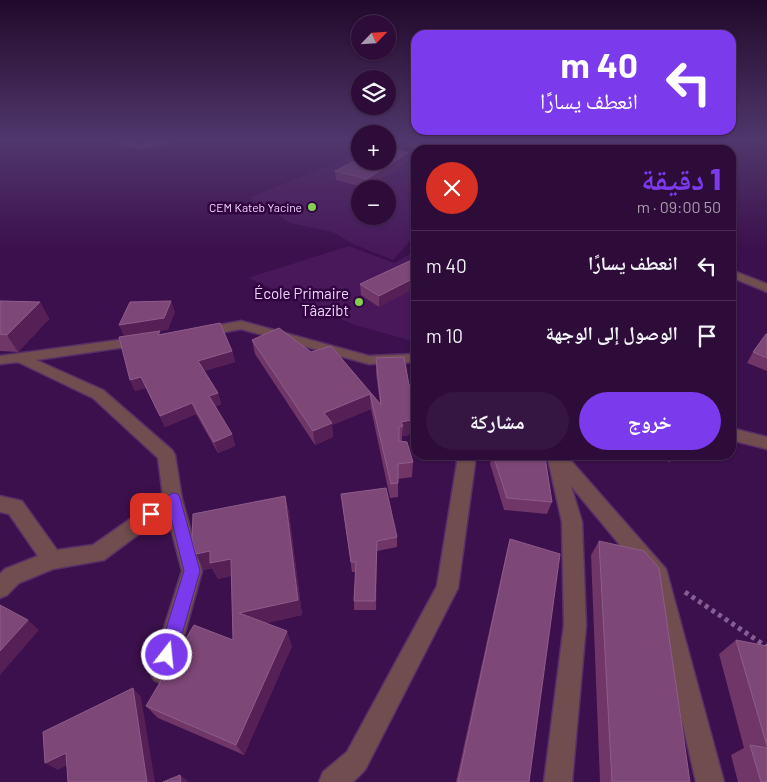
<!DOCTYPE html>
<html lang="ar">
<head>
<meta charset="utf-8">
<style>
  :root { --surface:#2d0c39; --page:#351541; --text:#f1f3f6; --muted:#a79bae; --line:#482c53; --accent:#7c3aed }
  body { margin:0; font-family:Barlow,"Noto Naskh Arabic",sans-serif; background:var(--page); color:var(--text); direction:rtl; height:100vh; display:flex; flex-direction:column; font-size:19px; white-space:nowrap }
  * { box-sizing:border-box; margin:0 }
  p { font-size:16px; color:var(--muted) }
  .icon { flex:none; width:28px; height:28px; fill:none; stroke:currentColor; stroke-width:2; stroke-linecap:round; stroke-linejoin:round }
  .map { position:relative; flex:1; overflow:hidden; direction:ltr }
  .panel { position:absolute; left:411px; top:145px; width:325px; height:315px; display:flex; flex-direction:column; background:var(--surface); border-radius:15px; box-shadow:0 1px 4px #0004,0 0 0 1px var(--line); direction:rtl }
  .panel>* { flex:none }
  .top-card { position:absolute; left:411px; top:30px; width:325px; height:105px; border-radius:15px; box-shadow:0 1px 4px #0004,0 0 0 1px var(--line); direction:rtl; background:#7c3aed; color:#fff; overflow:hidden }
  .needle { width:32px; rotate:65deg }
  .tools { position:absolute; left:351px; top:15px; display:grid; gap:10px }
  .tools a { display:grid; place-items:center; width:45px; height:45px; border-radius:50%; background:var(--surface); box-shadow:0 1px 4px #0004,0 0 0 1px var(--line); font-size:25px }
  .pin { position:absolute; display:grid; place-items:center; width:42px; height:42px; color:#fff; margin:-21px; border-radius:10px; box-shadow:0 2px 8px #0006 }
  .me { position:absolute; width:55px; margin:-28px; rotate:16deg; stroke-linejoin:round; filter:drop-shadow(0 0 4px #0008) }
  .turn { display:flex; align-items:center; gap:18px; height:105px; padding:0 15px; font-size:22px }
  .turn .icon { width:65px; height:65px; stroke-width:2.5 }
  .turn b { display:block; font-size:35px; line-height:42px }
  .round { display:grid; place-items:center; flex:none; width:52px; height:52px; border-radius:26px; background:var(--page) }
  .overview { display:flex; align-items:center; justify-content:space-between; height:85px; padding:0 15px }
  h1 { font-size:30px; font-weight:800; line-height:38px; color:var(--accent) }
  .primary-button { display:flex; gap:10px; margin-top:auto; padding:10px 15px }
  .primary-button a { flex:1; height:58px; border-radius:30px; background:var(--accent); color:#fff; font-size:20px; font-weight:800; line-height:58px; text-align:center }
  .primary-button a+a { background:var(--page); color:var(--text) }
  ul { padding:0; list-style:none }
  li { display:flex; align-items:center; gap:15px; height:70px; padding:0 15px; border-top:1px solid var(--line) }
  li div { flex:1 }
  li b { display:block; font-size:19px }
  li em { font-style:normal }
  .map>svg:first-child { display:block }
  .built { fill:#48185a; fill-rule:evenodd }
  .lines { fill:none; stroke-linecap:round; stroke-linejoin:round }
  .street-casing { stroke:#583068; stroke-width:3 }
  .path-far1 { stroke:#835f92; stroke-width:2; stroke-dasharray:1 1; stroke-linecap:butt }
  .path { stroke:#835f92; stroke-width:5; stroke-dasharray:4 4; stroke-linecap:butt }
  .street { fill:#714d4f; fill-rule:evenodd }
  .wall { fill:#6f3667 }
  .shaded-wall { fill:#552056 }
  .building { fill:#7d4777; stroke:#8e5d8b }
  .route { fill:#7c3aed; stroke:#51269a }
  .poi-dot { fill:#82d04f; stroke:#310441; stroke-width:2 }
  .labels { text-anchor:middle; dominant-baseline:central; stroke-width:5; stroke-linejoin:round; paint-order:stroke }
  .far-poi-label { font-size:12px; fill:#edd5f9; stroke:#310441; text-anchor:end }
  .poi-label { font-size:15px; fill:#edd5f9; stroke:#310441; text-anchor:end }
</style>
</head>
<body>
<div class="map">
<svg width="767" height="782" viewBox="0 0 767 782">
  <rect width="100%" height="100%" fill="#3c104c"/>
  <!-- built -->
  <path class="built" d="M395,139L416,159V234L393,260L353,244L333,232L290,223L249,198L360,153V161H388V142ZM360,189H388V216H360Z
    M349,246L394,263L416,251V342L355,325L248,278Z"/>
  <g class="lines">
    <!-- street casing -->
    <g class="street-casing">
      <path id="street" d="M112,139L136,143L178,139C161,149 128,152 112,139Z
        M407,139H414L423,150L416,151Z
        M731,270L767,284V292L731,277Z
        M241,321L369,356L416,354V362L369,364L241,329L203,336L196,332L203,328Z
        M141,337L146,338L148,341L146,344L36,360L103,390L172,450L175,455L182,499L202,571L174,672L170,680L162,684L154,680L150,672L182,571L167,513L104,560L53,569L19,583L7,595L0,598V574L5,569L38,556L9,514L0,512V496L22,501L57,550L93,545L163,496L158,458L93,398L18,362L0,364V356Z
        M731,428L767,437V449L731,440Z
        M456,455H474L475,463L458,588L365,770L353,782H319L323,772L347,752L437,586L457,463Z
        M547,455H566L666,569L724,782H696L650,581L571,486L582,522L586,625L572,782H544L564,625L562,522Z"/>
    </g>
    <!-- path-far1 -->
    <path class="path-far1" d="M460,150L482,139"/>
    <!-- path -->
    <path class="path" d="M685,592L767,647"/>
    <!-- street -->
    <use href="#street" class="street"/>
  </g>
  <!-- wall -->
  <path class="wall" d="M408,153V161L367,188L336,180L335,171Z
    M416,258L379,307L361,295L360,284Z
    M0,301L40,302L49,319L18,352L0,351Z
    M767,334V371L747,363L753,352Z
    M161,335L232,351L235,362L204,371L218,393L221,404L215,407L232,434L235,446L218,453L196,414L165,427L146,388L135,391L130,380Z
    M252,340L311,352L331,346L380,403L376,373V358L409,385L416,384V434L402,436V441L413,462L412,477L398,479V497L390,498L371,409L332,425L333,437L315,445L255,354Z
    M492,455H521L552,502L547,514L504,510L490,464Z
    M644,455H675L670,462Z
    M341,494L397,537V547L377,551L376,610H354V601L356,572H352Z
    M285,496L289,513L302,615L266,623L292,646L244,755L158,718L146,706L233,640L231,576L218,579L212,568L204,570L196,554Z
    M510,539L529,782H456L507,550Z
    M599,541L690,782H600L591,555Z
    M736,640L767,646V782H738L731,755L744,748L719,654Z"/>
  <!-- shaded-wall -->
  <path class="shaded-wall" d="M408,153V161L367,188V179Z
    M416,277V288L379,307V296Z
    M171,301L175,312L168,330L124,336L119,325Z
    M40,302L49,319L18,352L7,335Z
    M232,351L235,362L201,372L198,361Z
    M141,377L146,388L135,391L130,380Z
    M218,393L221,404L213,408L209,396Z
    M370,394L371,409L332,425L333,437L315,445L313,431L324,413Z
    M192,403L196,414L165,427L160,416Z
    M416,419V434L402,436L403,426L401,422Z
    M232,434L235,446L218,453L214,442Z
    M285,496L289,513L302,615L245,628L239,613Z
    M210,551L231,559L237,575L218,579L212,568L204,570L196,554Z
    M28,620L39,630L0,675V651Z
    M287,631L292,646L244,755L236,745Z
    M133,688L141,697L155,782H147Z
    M66,753L77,760L58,770L45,763Z
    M180,775L188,781V782H181Z"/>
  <!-- building -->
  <path class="building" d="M388,149L408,153L367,179L335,171L360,158V161H388Z
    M416,258V277L379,296L360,284Z
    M0,301L40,302L7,335L0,334Z
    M171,301L164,318L119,325L130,302Z
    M220,323L232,351L198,361L218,393L209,396L232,434L214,442L192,403L160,416L141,377L130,380L119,337L160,331L158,335Z
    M279,328L311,352L331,346L381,405L376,358L404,357L409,385L416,384V419L401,422L403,426L399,427V441L407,442L413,462L398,464V483L391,484L370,394L324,413L332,423L313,431L252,340Z
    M766,334H767V358L753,352Z
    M493,455H521L545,457L552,502L507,498Z
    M386,488L397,537L377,541L375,601H354L356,562H351L341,494Z
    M285,496L298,600L239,613L287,631L236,745L146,706L194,625L233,640L231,559L210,563V551L196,554L192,540L193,514Z
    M510,539L560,554L529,782H458Z
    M599,541L644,551L659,568L690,782H612Z
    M0,605L28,620L0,651Z
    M736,640L767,646V746Z
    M133,688L147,782H68L66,753L45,763L43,732Z
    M750,745L767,748V782H761Z
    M180,775L181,782H163Z"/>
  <!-- sky -->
  <linearGradient id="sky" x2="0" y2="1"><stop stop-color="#21092a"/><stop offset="0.56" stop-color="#50376c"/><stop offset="1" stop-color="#50376c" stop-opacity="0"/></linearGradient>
  <rect width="767" height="249" fill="url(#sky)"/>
  <!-- route -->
  <path class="route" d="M173,493L178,494L180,498L200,571L176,655L173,661L167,664L161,661L158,655L184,571L169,509L151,520L146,519L144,514L146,510Z"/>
  <!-- markers -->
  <g class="poi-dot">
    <circle cx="312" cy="207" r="5"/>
    <circle cx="359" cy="302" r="5"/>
  </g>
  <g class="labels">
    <!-- far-poi labels -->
    <g class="far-poi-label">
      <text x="302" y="207">CEM Kateb Yacine</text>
    </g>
    <!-- poi labels -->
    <g class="poi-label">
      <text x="349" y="293">École Primaire<tspan x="349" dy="17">Tâazibt</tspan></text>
    </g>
  </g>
</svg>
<div class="tools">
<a><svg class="needle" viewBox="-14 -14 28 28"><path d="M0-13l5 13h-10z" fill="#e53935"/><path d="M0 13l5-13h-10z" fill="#a79bae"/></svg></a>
<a><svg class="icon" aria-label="layers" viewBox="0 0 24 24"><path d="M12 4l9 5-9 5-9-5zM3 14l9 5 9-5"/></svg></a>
<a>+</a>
<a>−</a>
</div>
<div class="pin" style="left:151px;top:514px;background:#d93025"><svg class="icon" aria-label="arrive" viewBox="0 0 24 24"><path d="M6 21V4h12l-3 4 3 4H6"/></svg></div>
<svg class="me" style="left:167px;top:655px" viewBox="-20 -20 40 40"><circle r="17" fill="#7c3aed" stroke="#fff" stroke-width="3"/><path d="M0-11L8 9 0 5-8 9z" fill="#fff"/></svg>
<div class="top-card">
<div class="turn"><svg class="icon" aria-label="left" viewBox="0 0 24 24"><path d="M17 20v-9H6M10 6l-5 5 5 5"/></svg><div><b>40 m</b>انعطف يسارًا</div></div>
</div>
<section class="panel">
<div class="overview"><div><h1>1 دقيقة</h1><p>50 m · 09:00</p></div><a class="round" style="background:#d93025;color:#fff"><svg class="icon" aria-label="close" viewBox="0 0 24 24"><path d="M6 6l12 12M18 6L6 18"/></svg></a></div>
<ul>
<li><svg class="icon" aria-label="left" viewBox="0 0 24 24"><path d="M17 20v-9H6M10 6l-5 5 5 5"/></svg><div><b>انعطف يسارًا</b></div><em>40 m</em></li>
<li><svg class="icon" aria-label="arrive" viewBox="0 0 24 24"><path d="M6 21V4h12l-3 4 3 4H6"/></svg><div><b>الوصول إلى الوجهة</b></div><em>10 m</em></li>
</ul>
<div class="primary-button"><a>خروج</a><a>مشاركة</a></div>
</section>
</div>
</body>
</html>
